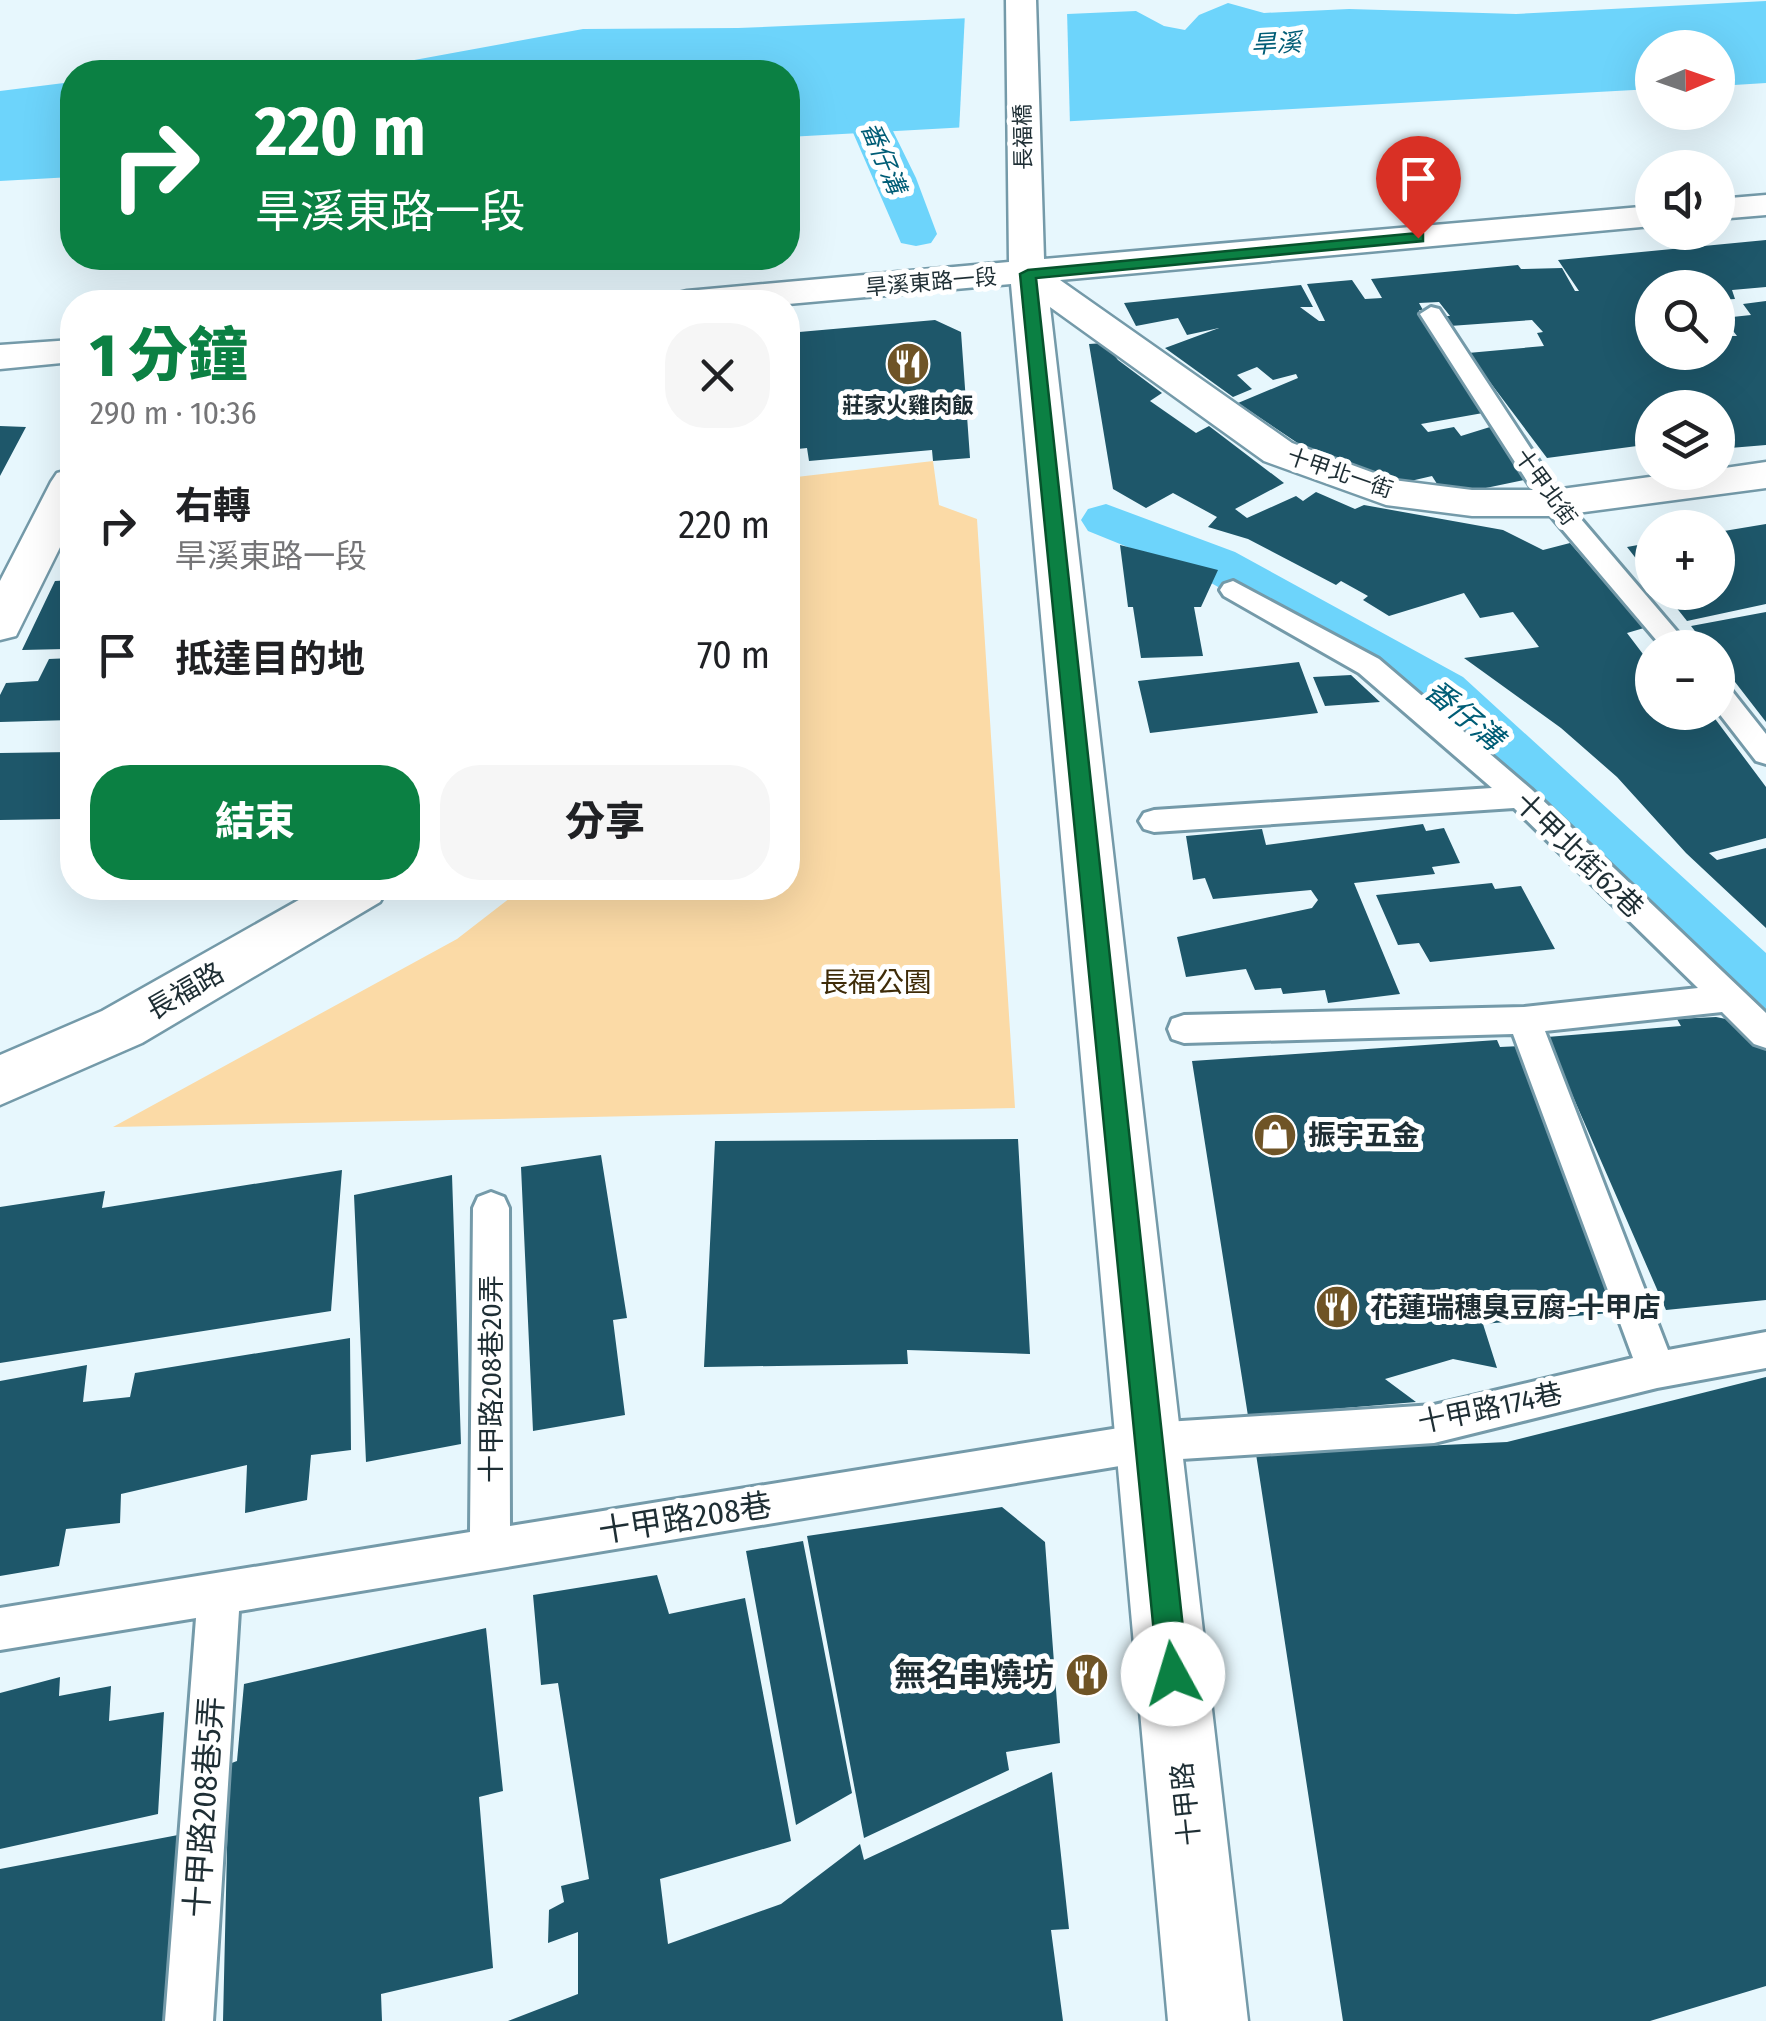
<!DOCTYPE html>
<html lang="zh-TW">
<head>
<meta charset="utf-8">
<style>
  :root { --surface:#fff; --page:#f6f6f6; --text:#202124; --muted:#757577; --accent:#0b8043 }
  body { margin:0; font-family:"Fira Sans Condensed","Noto Sans TC",sans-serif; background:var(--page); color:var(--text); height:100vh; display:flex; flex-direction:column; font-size:38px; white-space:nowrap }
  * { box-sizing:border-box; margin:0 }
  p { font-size:32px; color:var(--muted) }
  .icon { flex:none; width:55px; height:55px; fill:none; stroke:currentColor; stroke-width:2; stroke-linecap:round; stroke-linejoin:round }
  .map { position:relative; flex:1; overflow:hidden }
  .drawer { position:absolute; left:60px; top:290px; width:740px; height:610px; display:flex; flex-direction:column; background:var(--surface); border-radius:40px; box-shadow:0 10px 40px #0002 }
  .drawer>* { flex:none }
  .hud { position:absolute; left:60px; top:60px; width:740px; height:210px; border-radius:40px; box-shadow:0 10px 40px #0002; background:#0b8043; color:#fff; overflow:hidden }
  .needle { width:65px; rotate:88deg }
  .buttons { position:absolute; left:1635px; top:30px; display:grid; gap:20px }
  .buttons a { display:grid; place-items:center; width:100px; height:100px; border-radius:50%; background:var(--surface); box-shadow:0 10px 40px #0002; font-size:50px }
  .pin { position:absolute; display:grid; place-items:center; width:85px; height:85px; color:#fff; margin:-102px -42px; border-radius:50% 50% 50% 0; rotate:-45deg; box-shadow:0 0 10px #0007 }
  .pin .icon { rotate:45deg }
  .me { position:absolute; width:110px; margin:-55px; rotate:354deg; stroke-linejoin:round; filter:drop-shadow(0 0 8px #0008) }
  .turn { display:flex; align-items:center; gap:35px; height:210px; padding:0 30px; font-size:45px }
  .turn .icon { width:130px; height:130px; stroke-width:2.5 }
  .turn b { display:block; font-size:70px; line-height:85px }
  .round { display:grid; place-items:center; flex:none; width:105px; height:105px; border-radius:40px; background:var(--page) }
  .headline { display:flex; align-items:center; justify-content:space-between; height:170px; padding:0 30px }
  h1 { font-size:60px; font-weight:800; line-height:75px; color:var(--accent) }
  .cta { display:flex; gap:20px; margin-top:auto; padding:20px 30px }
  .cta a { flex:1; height:115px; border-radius:40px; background:var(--accent); color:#fff; font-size:40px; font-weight:800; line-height:115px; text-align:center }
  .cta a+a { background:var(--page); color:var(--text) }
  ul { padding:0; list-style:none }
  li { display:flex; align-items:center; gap:30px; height:130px; padding:0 30px }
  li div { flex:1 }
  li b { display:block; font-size:38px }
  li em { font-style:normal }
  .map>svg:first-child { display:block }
  .green { fill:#fbdaa6 }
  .water { fill:#6dd4fb }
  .pier { fill:#e7f7fd }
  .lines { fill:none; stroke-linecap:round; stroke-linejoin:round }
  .canal { fill:#6dd4fb; fill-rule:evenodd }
  .building { fill:#1e576a }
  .service-casing { stroke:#749aa9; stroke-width:6 }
  .minor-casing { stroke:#749aa9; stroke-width:5 }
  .service { fill:#fff; fill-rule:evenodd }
  .minor { fill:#fff; fill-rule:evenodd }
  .route { fill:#0b8043; stroke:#07532c; stroke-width:2.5 }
  .labels { text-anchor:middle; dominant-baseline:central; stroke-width:10; stroke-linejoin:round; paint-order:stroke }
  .far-street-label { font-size:22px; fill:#1e2e34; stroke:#fff }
  .far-poi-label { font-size:22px; font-weight:bold; fill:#1e2e34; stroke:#fff }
  .far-water-label { font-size:25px; font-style:italic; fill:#005d76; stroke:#fff }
  .street-label { font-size:28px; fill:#1e2e34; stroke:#fff }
  .park-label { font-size:28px; fill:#3e2b08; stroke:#fff }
  .poi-label { font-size:28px; font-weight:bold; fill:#1e2e34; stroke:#fff; text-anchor:start }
  .water-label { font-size:30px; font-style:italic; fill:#005d76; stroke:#fff }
  .near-street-label { font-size:32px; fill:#1e2e34; stroke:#fff }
  .near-poi-label { font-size:32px; font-weight:bold; fill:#1e2e34; stroke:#fff; text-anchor:end }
</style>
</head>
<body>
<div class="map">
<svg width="1766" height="2021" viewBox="0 0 1766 2021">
  <rect width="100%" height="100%" fill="#e7f7fd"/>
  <!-- green -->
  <path class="green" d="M933,461L939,505L977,519L1015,1108L113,1127L457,939L523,888H788V478Z"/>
  <!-- water -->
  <path class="water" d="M1766,1V83L1718,86V48H1652V89L788,137V72H296L387,65L583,29L738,28L1136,11L1164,26L1185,30L1199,15L1228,3L1264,13L1349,9L1516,14Z
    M72,82V177L0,181V91Z"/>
  <!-- pier -->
  <path class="pier" d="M1067,10L1070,126L959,132L965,13Z"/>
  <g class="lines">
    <!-- canal -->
    <path class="canal" d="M850,71L863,74L869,82L916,178L937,234L931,243L916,246L901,243L831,82L837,74Z
      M1106,504L1235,552L1463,677L1766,953V1018L1743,1011L1423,705L1199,576L1088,531L1081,520L1088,509Z"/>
  </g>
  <!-- building -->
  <path class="building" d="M1766,240V287L1732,290L1735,299L1718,300V288H1652V352H1718V325L1729,336H1737L1723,318L1751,315L1743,304L1766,301V445L1718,449V408H1652V444L1547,458L1468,353L1544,346L1537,333L1543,332L1532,320L1450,326L1442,316H1450L1439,302L1419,303L1423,310H1419L1483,413L1421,424L1428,432L1454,427L1461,436L1490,427L1524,480L1481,489L1439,487L1432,476L1402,483L1374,476L1308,450L1238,403L1298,378L1296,374L1273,380L1257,367L1237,375L1252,389L1233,397L1165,348L1219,328L1187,335L1178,318L1136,326L1124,303L1301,285L1313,307H1300L1319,321H1325L1307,284L1352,280L1365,299L1382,298L1371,279L1518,265L1521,269L1562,268L1575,291H1579L1558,260Z
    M935,320L961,332L970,458L933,461L932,450L809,461L807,448L788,450V333Z
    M1104,343L1118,360L1162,393L1150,401L1196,433L1209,426L1284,483L1235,509L1247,518L1296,496L1303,501L1316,492L1355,509L1364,505L1503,530L1543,550L1570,543L1644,628L1627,633L1652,666V712H1710L1766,787V838L1709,853L1717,860L1766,848V928L1686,853L1617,777L1561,728L1464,658L1539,647L1513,612L1480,618L1464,593L1389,616L1363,600L1368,596L1341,581L1336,585L1248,539L1208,527L1217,517L1173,493L1146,508L1113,489L1089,344Z
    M0,426L26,427L0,476Z
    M1766,524V604L1687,621L1664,592H1718V532Z
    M1652,534V579L1627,547L1649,543L1642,536Z
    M1120,545L1218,570L1201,607H1194L1203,656L1141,658L1133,607H1128Z
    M72,580V643H67L65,649L22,650L55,581Z
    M1766,612V722L1718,660V648H1708L1691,626Z
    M72,658V720L0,722V695L6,683L38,681L49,659Z
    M1299,662L1318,713L1150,733L1138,681Z
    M1351,675L1380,702L1325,706L1313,677Z
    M72,752V803L66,819L0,820V753Z
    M1423,824L1426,831L1444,828L1460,863L1432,867L1435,874L1354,883L1400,994L1328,1003L1325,990L1283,994L1281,988L1255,990L1246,969L1186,977L1177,937L1312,908L1318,900L1311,890L1213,899L1205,878L1193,880L1186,836L1262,829L1266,845Z
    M1492,883L1495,889L1521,886L1555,949L1430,962L1419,943L1398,945L1376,895Z
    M1716,1017L1741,1022L1766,1045V1300L1666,1310L1547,1037L1681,1026L1677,1019Z
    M1497,1040L1500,1047L1521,1046L1622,1312L1483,1324L1497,1368L1453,1359L1385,1379L1416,1402L1248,1416L1192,1061Z
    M1018,1139L1030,1354L907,1350L908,1364L704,1367L715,1141Z
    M601,1155L627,1318L613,1320L625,1415L533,1431L521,1167Z
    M342,1170L331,1311L0,1363V1207L105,1191L102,1208Z
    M452,1175L461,1444L366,1462L354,1195Z
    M350,1338L351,1450L311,1455L307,1500L245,1513L247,1465L121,1494L120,1523L66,1529L59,1566L0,1576V1381L87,1365L83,1402L130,1397L135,1373Z
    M1766,1377V1986L1650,2021H1343L1256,1454L1507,1442Z
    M1002,1507L1045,1542L1060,1743L1006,1752L1009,1770L864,1838L807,1536Z
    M803,1541L852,1793L796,1825L746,1551Z
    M657,1575L669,1614L745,1598L791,1841L660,1879L668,1944L781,1904L860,1844L864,1860L1052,1772L1069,1929L1051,1930L1063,2021H508L578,1994V1932L548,1943L549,1910L564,1902L561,1886L589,1879L558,1683L541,1685L533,1595Z
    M486,1628L503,1791L479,1797L493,1968L381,1994L382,2021H223L229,1764L237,1761L244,1684Z
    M60,1677L59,1696L111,1686L109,1721L164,1712L158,1814L0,1849V1693Z
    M178,1835L172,2021H0V1869Z"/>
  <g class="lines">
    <!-- service casing -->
    <g class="service-casing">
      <path id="service" d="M1431,307L1439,309L1563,498L1691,648H1663L1545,509L1420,314Z
        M1233,581L1379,659L1531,789L1766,1013V1048L1754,1044L1722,1012L1545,1031L1668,1350L1766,1332V1368L1657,1388L1434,1443L1150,1461L239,1611L213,2021H165L196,1618L0,1650V1608L470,1532L473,1208L478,1197L491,1192L504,1197L509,1208L510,1526L1150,1423L1434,1405L1633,1358L1513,1034L1184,1043L1172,1039L1168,1029L1172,1019L1184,1015L1524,1007L1698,988L1514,808L1154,832L1144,829L1139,821L1144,813L1154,810L1492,788L1359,673L1224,596L1220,590L1224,584Z
        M1718,683L1728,686L1766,734V764L1756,761L1718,712Z"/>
    </g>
    <!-- minor casing -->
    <g class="minor-casing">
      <path id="minor" d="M1006,0H1036L1044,259L1652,206V226L1060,280L1292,443L1393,480L1472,490H1554L1687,472H1718V469L1766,462V488L1554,516H1472L1386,505L1264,461L1050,307L1248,2021H1168L1011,284L788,304L669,302L674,294L687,291L1009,262Z
        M1766,195V215L1718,219V199Z
        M72,340V362L0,369V345Z
        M72,469V523L16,636L0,640V581L51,482L57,473Z
        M320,888H388L380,902L142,1043L0,1105V1055L102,1011Z"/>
    </g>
    <!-- service -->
    <use href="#service" class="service"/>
    <!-- minor -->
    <use href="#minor" class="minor"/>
  </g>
  <!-- route -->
  <path class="route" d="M1418,233L1423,234V241L1036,278L1188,1674L1184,1684L1173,1688L1163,1684L1158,1674L1020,274L1028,270Z"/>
  <!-- icons -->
  <defs>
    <g id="restaurant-disc" transform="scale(2.25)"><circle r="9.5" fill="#6f5426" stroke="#fff"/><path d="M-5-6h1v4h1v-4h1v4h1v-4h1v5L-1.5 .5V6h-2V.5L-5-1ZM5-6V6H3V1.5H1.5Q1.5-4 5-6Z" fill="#fff"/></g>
    <g id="shop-disc" transform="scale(2.25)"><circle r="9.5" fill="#6f5426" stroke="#fff"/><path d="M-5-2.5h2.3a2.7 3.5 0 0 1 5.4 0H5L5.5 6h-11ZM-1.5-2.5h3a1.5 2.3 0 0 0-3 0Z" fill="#fff"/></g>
  </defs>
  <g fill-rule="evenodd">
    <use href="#restaurant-disc" x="908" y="364"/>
    <use href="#shop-disc" x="1275" y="1135"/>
    <use href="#restaurant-disc" x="1337" y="1307"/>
    <use href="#restaurant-disc" x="1087" y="1675"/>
  </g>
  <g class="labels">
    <!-- far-street labels -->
    <g class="far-street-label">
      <text transform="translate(1023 137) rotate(-91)">長福橋</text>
      <text transform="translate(931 282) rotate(-5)">旱溪東路一段</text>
      <text transform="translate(1340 473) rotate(19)">十甲北一街</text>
      <text transform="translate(1546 487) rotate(54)">十甲北街</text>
    </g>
    <!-- far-poi labels -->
    <g class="far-poi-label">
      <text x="908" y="405">莊家火雞肉飯</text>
    </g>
    <!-- far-water labels -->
    <g class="far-water-label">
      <text transform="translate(1276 44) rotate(-3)">旱溪</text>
      <text transform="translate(883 158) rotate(67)">番仔溝</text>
    </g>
    <!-- street labels -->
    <g class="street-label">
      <text transform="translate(1579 855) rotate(44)">十甲北街62巷</text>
      <text transform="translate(185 991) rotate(-30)">長福路</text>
      <text transform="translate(491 1379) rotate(-90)">十甲路208巷20弄</text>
      <text transform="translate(1490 1408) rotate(-12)">十甲路174巷</text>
      <text transform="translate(1186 1804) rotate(-96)">十甲路</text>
    </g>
    <!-- park labels -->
    <g class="park-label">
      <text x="876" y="982">長福公園</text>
    </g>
    <!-- poi labels -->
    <g class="poi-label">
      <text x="1308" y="1135">振宇五金</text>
      <text x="1370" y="1307">花蓮瑞穗臭豆腐-十甲店</text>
    </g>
    <!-- water labels -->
    <g class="water-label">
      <text transform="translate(1464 715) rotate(40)">番仔溝</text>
    </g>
    <!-- near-street labels -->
    <g class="near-street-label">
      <text transform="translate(685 1518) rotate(-9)">十甲路208巷</text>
      <text transform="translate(204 1807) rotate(-86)">十甲路208巷5弄</text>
    </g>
    <!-- near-poi labels -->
    <g class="near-poi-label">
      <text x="1054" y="1675">無名串燒坊</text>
    </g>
  </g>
</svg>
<div class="buttons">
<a><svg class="needle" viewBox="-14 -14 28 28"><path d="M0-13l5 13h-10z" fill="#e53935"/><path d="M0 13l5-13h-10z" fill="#757577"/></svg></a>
<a><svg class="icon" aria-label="sound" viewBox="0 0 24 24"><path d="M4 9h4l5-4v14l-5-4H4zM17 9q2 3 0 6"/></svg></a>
<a><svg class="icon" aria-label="search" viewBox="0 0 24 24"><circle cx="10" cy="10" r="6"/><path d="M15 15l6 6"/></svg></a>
<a><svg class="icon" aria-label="layers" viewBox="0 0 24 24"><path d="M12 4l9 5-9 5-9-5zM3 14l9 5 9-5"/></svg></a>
<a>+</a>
<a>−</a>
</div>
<div class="pin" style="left:1418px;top:238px;background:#d93025"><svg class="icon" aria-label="arrive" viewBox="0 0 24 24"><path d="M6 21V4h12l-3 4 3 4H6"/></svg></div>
<svg class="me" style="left:1173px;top:1674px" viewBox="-20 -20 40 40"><circle r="19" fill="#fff"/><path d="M0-13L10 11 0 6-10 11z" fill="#0b8043"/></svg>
<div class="hud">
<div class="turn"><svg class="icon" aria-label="right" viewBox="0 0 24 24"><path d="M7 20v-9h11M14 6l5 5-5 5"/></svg><div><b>220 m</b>旱溪東路一段</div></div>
</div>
<section class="drawer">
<div class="headline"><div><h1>1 分鐘</h1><p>290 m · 10:36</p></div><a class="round"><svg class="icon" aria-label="close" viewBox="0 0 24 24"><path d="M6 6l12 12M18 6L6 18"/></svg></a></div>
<ul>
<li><svg class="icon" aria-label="right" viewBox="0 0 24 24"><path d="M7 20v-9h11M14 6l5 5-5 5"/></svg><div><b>右轉</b><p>旱溪東路一段</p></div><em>220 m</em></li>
<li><svg class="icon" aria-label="arrive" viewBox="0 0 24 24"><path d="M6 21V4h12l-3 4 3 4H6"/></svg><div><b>抵達目的地</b></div><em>70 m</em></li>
</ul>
<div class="cta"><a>結束</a><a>分享</a></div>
</section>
</div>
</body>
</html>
